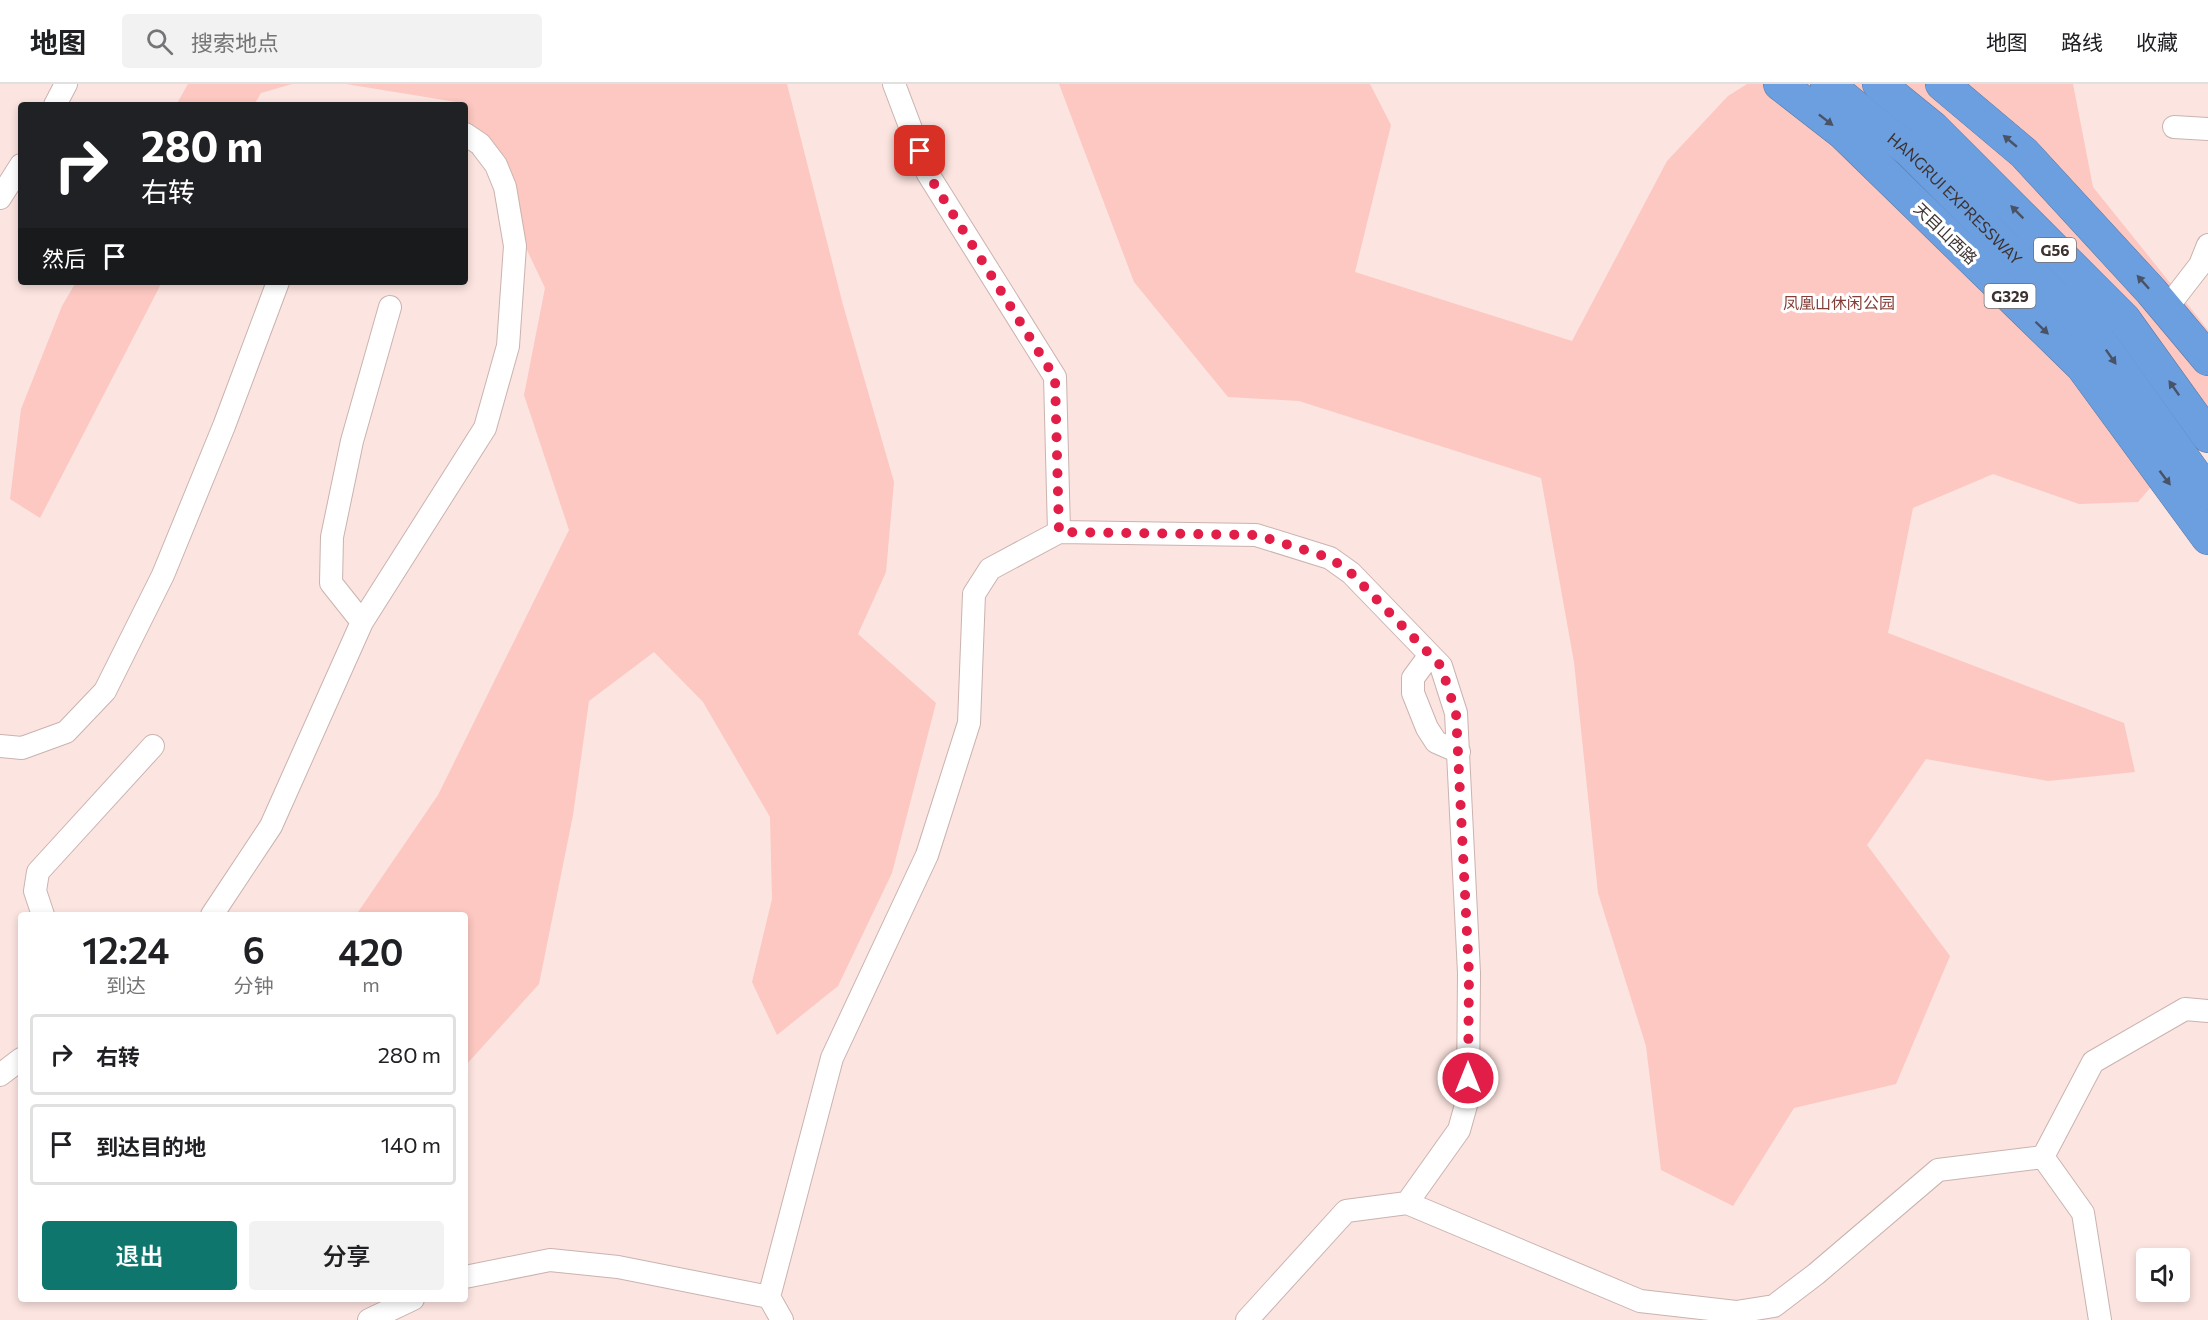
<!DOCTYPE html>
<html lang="zh">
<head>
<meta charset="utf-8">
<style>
  :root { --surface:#fff; --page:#f2f2f2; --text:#202124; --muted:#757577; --line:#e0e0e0; --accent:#0f766e }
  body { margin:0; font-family:Commissioner,"Noto Sans SC",sans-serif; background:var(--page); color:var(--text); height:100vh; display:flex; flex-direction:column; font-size:22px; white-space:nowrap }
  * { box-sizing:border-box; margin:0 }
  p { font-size:20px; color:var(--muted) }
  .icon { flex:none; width:33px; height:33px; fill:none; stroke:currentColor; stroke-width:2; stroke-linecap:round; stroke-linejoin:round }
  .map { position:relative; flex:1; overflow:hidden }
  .side { position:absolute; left:18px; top:828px; width:450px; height:390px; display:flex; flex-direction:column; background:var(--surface); border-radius:6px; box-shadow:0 3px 9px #0003 }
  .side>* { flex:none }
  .top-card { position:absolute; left:18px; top:18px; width:450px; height:183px; border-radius:6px; box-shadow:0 3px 9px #0003; background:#202124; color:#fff; overflow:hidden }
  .buttons { position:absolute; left:2136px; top:1164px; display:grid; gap:12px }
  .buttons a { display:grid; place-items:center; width:54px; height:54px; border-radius:6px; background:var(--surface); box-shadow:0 3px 9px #0003; font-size:30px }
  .pin { position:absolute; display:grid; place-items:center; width:51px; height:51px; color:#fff; margin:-26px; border-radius:12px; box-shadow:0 3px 9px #0006 }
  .me { position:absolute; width:66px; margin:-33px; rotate:0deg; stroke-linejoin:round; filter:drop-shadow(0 0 4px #0008) }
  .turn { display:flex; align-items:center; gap:21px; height:126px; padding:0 24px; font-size:27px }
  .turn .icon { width:78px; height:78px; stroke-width:2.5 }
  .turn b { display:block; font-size:42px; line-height:51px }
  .then { display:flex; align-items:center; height:57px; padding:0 24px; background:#0003; gap:12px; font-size:22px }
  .eta { display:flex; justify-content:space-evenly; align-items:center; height:102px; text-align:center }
  .eta b { font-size:36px; font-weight:600; line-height:42px }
  .cta { display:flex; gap:12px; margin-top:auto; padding:12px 24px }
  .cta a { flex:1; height:69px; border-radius:6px; background:var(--accent); color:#fff; font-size:24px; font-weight:600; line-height:69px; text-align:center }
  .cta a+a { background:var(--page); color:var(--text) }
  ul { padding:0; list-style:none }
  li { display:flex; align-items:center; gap:18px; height:81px; margin:0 12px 9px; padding:0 12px; border:3px solid var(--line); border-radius:6px }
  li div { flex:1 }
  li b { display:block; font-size:22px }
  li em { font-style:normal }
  header { display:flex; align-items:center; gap:36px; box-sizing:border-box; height:84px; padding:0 30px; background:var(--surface); border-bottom:2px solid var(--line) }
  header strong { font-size:28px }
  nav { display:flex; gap:33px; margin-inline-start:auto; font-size:21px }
  .search { width:420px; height:54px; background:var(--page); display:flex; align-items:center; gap:15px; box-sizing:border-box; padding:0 21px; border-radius:6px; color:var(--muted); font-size:22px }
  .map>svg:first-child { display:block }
  .green { fill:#fcc8c1 }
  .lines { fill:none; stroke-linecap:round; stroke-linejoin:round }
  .minor-casing { stroke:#cab3af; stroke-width:24 }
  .highway-casing { stroke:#5b79a3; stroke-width:34 }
  .minor { stroke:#fff; stroke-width:22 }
  .highway { stroke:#6c9fe0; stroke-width:33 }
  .oneway { fill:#4a5366 }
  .route { stroke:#e11d48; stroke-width:10; stroke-dasharray:0 18 }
  .labels { text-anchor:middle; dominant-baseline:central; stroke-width:6; stroke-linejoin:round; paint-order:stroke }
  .shield { fill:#fff; stroke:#76706f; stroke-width:1.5 }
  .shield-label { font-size:15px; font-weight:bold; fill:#3c3331 }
  .street-label { font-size:16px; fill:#3c3331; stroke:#fff }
  .park-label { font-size:16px; fill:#823d36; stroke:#fff }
</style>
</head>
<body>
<header>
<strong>地图</strong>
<div class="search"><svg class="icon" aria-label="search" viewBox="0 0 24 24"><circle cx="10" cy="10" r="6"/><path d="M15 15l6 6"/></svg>搜索地点</div>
<nav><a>地图</a><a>路线</a><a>收藏</a></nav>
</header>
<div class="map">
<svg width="2208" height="1236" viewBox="0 0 2208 1236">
  <rect width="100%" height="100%" fill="#fce4e0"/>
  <!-- green -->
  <path class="green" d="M188,0H292L261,9L254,21H176Z
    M346,0H787L843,221L894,398L886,488L858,550L936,619L892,789L838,902L777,951L752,898L772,815L770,733L703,618L654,568L589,617L573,731L539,900L465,982V831H356L438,711L569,446L524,311L545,204L465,35V21H458L456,18Z
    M1059,0H1370L1391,41L1355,188L1572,257L1667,77L1728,12L1747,0H2073L2093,103L2208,246V337L2138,418L2079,420L1993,390L1913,424L1888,549L2124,639L2135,688L2048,697L1926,675L1867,761L1950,872L1896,1000L1794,1024L1733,1122L1661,1086L1646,962L1598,809L1574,578L1541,394L1299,317L1228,313L1134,198Z
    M76,198H162L40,434L10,415L21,325L62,222Z"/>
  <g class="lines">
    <!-- minor casing -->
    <g class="minor-casing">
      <path id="minor" d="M894,0L928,90L1055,293L1059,448
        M55,21L66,0
        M2174,43L2208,45
        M0,114L21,81
        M2166,225L2200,181L2208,161
        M362,538L331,499L332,453L352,357L390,223
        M1430,571L1413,594V609L1427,644L1436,658L1459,668
        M0,662L22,664L66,648L105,607L163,491L224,342L278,198
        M43,831L35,807L38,788L153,662
        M212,831L271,742L362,538L485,344L508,262L515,162L505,103L496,81L480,60L465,50
        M0,991L21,975
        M2043,1073L2093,978L2185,925L2208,927
        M2043,1073L2083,1129L2100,1236
        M465,1193L550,1176L618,1183L769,1213
        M369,1236L413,1215
        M782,1236L769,1213L832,974L927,771L969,639L974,510L990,485L1059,448L1256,451L1330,474L1351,489L1441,582L1456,629L1469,889L1468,1014L1459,1046L1407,1119
        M1247,1236L1346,1127L1407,1119L1640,1217L1736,1228L1774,1222L1816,1190L1938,1086L2043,1073"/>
    </g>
    <!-- highway casing -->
    <g class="highway-casing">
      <g id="highway">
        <path d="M1780,0L1843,49L2082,282L2208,454"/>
        <path id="s1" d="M1827,0L1911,68L2099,256L2208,409"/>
        <path d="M1879,0L1933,44L2124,235L2208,352"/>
        <path d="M1942,0L2024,69L2151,207L2208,275"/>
      </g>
    </g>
    <!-- minor -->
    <use href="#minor" class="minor"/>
    <!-- highway -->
    <use href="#highway" class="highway"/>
  </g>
  <!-- one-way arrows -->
  <defs><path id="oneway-solid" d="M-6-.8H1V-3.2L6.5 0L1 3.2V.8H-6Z" transform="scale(1.5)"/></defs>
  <g class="oneway">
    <use href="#oneway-solid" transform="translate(1826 36) rotate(38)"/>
    <use href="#oneway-solid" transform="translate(2010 57) rotate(-140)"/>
    <use href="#oneway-solid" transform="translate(2017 128) rotate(-135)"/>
    <use href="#oneway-solid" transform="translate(2143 198) rotate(-132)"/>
    <use href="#oneway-solid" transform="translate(2042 244) rotate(44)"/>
    <use href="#oneway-solid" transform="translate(2111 273) rotate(55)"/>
    <use href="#oneway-solid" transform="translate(2174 304) rotate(-125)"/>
    <use href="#oneway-solid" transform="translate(2165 394) rotate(53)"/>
  </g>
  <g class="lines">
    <!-- route -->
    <path class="route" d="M920,67L928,90L1055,294L1059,448L1257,451L1330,474L1351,489L1441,582L1456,629L1469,890L1468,994"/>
  </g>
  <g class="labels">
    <!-- shield labels -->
    <g class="shield">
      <rect x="2034" y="154" width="42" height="24" rx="4.5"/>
      <rect x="1984.5" y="200" width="51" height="24" rx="4.5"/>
    </g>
    <g class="shield-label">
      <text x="2055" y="166">G56</text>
      <text x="2010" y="212">G329</text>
    </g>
    <!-- street labels -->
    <g class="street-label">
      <text stroke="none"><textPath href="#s1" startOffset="172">HANGRUI EXPRESSWAY</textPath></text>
      <text transform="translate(1946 149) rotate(44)">天目山西路</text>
    </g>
    <!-- park labels -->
    <g class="park-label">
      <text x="1839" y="218">凤凰山休闲公园</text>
    </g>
  </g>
</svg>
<div class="buttons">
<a><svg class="icon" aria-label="sound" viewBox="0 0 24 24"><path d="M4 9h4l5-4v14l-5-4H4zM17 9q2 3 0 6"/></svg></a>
</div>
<div class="pin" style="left:920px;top:67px;background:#d93025"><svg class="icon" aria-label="arrive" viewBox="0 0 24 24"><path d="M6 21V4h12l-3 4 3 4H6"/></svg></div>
<svg class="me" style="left:1468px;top:994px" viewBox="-20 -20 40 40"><circle r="17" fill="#e11d48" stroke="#fff" stroke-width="3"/><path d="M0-11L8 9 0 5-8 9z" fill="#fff"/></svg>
<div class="top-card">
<div class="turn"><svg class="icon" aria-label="right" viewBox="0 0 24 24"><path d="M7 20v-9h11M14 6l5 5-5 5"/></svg><div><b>280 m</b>右转</div></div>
<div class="then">然后<svg class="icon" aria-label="arrive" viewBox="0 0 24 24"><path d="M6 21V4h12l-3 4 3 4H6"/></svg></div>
</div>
<section class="side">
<div class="eta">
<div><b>12:24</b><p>到达</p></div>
<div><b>6</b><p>分钟</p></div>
<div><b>420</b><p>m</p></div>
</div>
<ul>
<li><svg class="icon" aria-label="right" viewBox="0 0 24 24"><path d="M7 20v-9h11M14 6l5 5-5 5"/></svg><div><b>右转</b></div><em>280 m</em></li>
<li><svg class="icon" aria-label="arrive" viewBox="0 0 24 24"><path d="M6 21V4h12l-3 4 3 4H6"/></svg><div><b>到达目的地</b></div><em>140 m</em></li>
</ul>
<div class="cta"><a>退出</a><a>分享</a></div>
</section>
</div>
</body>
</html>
